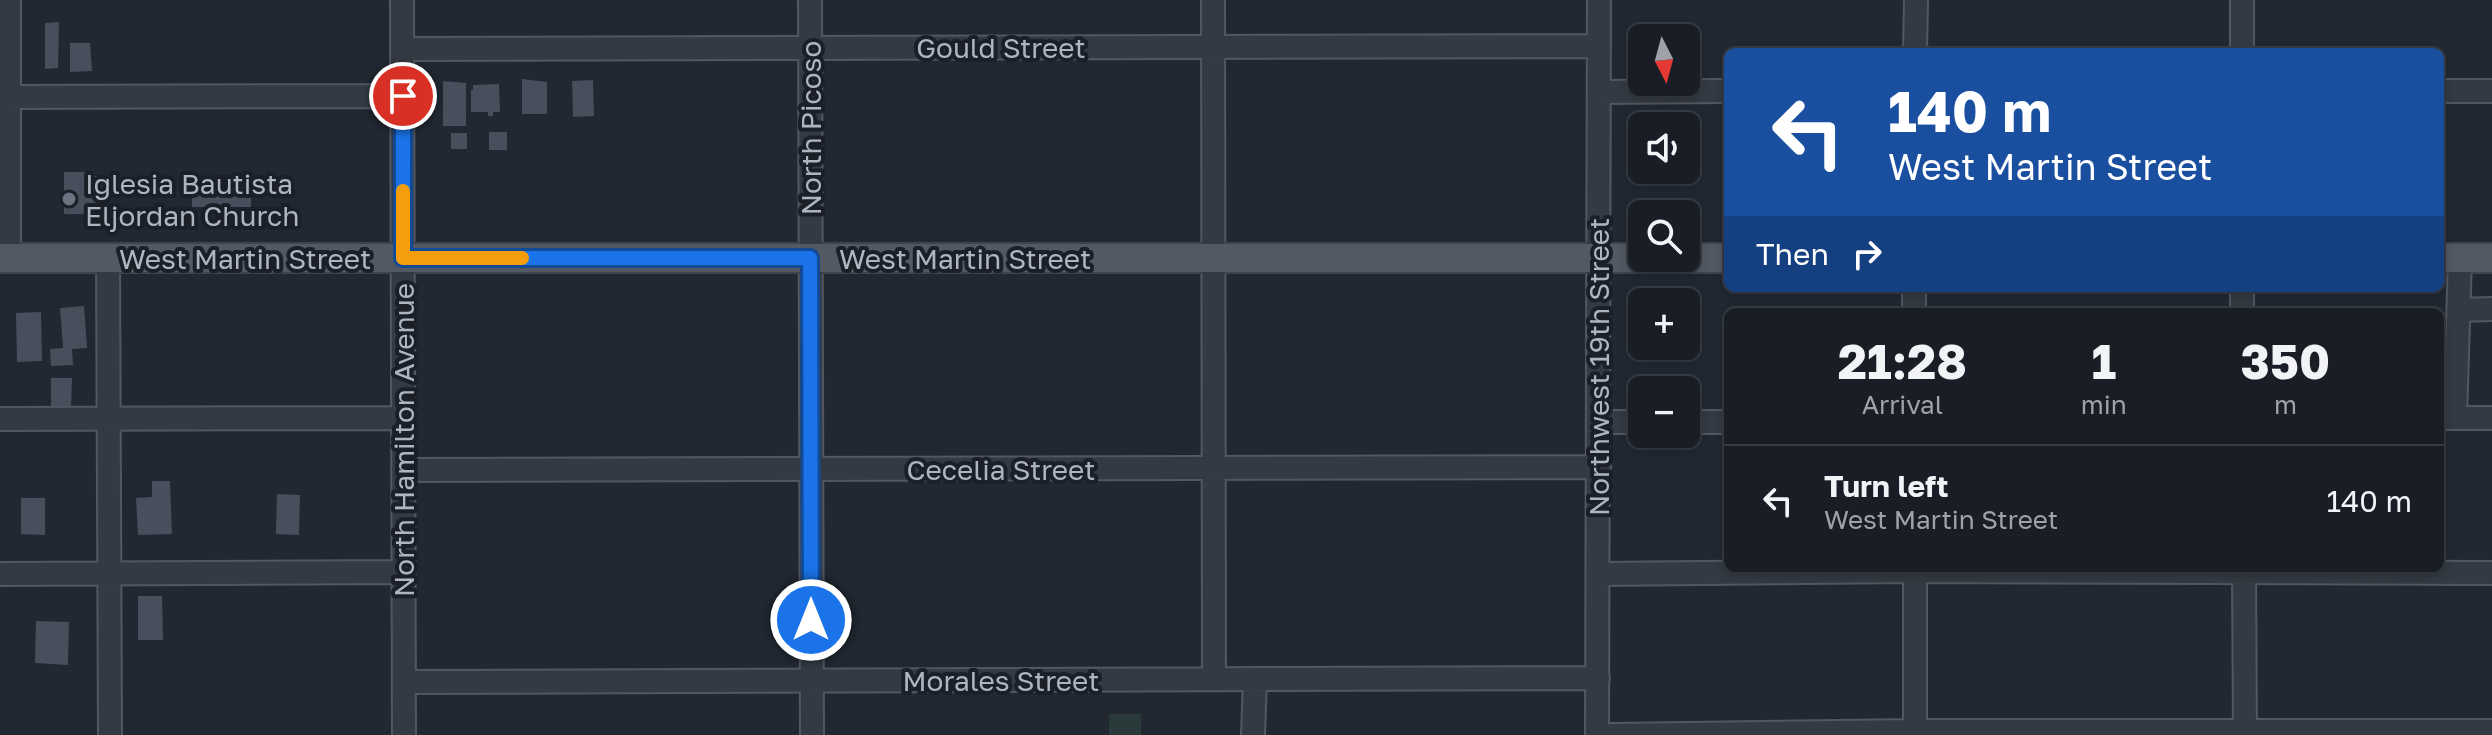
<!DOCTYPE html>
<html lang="en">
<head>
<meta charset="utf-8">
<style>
  :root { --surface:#191e26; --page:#262b32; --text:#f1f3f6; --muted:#9fa2a7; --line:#373c43 }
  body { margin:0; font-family:"Golos Text",sans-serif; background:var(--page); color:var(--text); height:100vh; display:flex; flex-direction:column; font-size:30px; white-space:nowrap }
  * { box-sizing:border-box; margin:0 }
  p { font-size:26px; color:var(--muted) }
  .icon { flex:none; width:44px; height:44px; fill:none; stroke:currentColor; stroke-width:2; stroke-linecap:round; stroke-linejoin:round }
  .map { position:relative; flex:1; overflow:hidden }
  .panel { position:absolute; left:1724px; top:308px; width:720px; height:264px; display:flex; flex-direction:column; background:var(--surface); border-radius:12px; box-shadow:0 4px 12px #0003,0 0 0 2px var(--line) }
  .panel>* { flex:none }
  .banner { position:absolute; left:1724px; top:48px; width:720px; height:244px; border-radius:12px; box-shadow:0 4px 12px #0003,0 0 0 2px var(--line); background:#1a4fa0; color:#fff; overflow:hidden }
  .needle { width:52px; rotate:174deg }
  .tools { position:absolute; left:1628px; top:24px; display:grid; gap:16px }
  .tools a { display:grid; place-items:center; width:72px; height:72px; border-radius:12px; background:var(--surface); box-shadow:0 4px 12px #0003,0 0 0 2px var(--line); font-size:40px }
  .pin { position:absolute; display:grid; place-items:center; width:68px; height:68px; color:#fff; margin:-34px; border:4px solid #fff; border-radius:50%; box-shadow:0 2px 8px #0007 }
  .me { position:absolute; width:88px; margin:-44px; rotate:0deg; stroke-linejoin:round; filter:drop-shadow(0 0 6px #0008) }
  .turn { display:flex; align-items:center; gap:28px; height:168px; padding:0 32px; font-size:36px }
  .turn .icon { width:104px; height:104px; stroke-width:2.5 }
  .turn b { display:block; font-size:56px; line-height:68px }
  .then { display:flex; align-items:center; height:76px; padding:0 32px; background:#0003; gap:16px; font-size:30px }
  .eta { display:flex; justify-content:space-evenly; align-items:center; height:136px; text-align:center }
  .eta b { font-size:48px; font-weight:700; line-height:56px }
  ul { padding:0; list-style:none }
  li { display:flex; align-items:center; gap:24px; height:112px; padding:0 32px; border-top:2px solid var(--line) }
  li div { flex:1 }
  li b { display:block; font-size:30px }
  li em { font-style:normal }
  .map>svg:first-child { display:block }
  .green { fill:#2a3a3a }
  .building { fill:#474f5c }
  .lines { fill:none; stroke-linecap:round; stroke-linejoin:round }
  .minor-casing { stroke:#525761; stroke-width:26 }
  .major-casing { stroke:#3e434d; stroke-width:32 }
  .minor { stroke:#343a43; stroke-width:22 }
  .major { stroke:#525963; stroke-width:28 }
  .route-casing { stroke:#114b97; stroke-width:20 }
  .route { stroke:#1a73e8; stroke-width:14 }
  .slow { stroke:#f59e0b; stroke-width:14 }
  .worship-dot { fill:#6b7280; stroke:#1a1f28; stroke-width:3 }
  .labels { text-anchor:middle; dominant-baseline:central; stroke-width:8; stroke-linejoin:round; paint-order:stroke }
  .street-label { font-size:28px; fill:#aeb4c0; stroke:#1a1f28 }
  .poi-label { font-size:28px; fill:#aeb4c0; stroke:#1a1f28; text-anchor:start }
</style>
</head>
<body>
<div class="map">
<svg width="2492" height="735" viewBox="0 0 2492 735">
  <rect width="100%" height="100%" fill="#212832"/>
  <!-- green -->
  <path class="green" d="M1109,714H1141V735H1109Z"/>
  <!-- building -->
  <path class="building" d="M59,22L58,68L45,69V23Z
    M70,43H90L92,71L70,72Z
    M522,79L547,82V114H522Z
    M593,80L594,116L573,117L572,81Z
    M443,81L466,83V126H443Z
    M499,84L500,112H493V116H488V112H471V90H473V85Z
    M489,132H507V150H489Z
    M451,133H467V149H451Z
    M64,172H85V176H119V193L101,192V214H64Z
    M192,184H251V207H192Z
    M84,306L87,348L72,349L73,365L51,366L50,349L63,348L60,308Z
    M41,312L42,361L17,362L16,313Z
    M51,378H72L71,411L51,410Z
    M152,481H170L172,534L138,535L136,498L152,497Z
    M277,494L300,495L299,535L276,534Z
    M21,498H45V535L21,534Z
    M138,596H162L163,640H138Z
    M36,621L69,622L68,665L35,663Z"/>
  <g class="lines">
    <!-- minor casing -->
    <g class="minor-casing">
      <path id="minor" d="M9,0V258
        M402,0L404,735
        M810,0L812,735
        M1213,0L1214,679
        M2242,0V52
        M403,49L1599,46
        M1915,52L1916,0
        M2440,91H2492
        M1599,92L1728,91
        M0,97L403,96
        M108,258L110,735
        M1914,288V312
        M2242,288V312
        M2459,310L2492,309
        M2441,418H2492
        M2455,418L2460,258
        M0,419L403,418
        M1599,422H1642
        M1686,422H1728
        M403,470L1599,467
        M2244,568L2245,735
        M0,574L403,572
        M1598,574L1915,571L2492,573
        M404,682L1598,678
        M1253,735L1255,679
        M1597,735L1599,0
        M1612,735L1915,731H2492
        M1915,735V568"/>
    </g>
    <!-- major casing -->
    <g class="major-casing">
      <path id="major" d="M0,258H1642
        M1686,258H1728
        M2440,258H2492"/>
    </g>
    <!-- minor -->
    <use href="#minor" class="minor"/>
    <!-- major -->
    <use href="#major" class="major"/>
  </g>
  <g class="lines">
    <!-- route casing -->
    <g class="route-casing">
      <path id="route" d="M403,96V258H810L811,620"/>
    </g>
    <!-- route -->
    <use href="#route" class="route"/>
    <!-- slow -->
    <path class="slow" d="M403,191V258H522"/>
  </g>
  <!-- markers -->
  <circle class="worship-dot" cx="69" cy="199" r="8"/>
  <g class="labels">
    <!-- street labels -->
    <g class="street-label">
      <text x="1001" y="47">Gould Street</text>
      <text transform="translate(810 128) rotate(-90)">North Picoso</text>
      <text x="245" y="258">West Martin Street</text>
      <text x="965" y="258">West Martin Street</text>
      <text transform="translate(1598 367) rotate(-90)">Northwest 19th Street</text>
      <text transform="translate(403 440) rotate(-90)">North Hamilton Avenue</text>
      <text x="1001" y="469">Cecelia Street</text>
      <text x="1001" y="680">Morales Street</text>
    </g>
    <!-- poi labels -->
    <g class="poi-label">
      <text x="85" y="183">Iglesia Bautista<tspan x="85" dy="32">Eljordan Church</tspan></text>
    </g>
  </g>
</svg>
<div class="tools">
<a><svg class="needle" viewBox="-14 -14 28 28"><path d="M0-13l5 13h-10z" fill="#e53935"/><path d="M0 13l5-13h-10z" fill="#9fa2a7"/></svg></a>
<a><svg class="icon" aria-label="sound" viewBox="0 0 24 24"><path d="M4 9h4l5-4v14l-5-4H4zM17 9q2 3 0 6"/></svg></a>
<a><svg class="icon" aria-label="search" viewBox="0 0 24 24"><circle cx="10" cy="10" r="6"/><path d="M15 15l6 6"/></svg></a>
<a>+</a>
<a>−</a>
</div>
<div class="pin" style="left:403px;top:96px;background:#d93025"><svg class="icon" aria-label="arrive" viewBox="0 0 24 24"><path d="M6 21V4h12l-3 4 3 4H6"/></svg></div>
<svg class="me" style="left:811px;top:620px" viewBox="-20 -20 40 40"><circle r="17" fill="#1a73e8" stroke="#fff" stroke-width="3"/><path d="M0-11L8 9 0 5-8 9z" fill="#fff"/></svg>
<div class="banner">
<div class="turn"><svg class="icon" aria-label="left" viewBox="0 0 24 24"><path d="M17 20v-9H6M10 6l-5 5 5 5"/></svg><div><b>140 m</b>West Martin Street</div></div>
<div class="then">Then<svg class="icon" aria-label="right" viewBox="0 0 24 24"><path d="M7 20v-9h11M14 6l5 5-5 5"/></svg></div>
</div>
<section class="panel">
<div class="eta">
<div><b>21:28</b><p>Arrival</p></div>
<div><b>1</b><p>min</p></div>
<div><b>350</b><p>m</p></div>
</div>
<ul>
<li><svg class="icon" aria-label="left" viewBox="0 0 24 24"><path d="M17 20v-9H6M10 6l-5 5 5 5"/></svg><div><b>Turn left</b><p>West Martin Street</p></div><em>140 m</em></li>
</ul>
</section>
</div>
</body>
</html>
